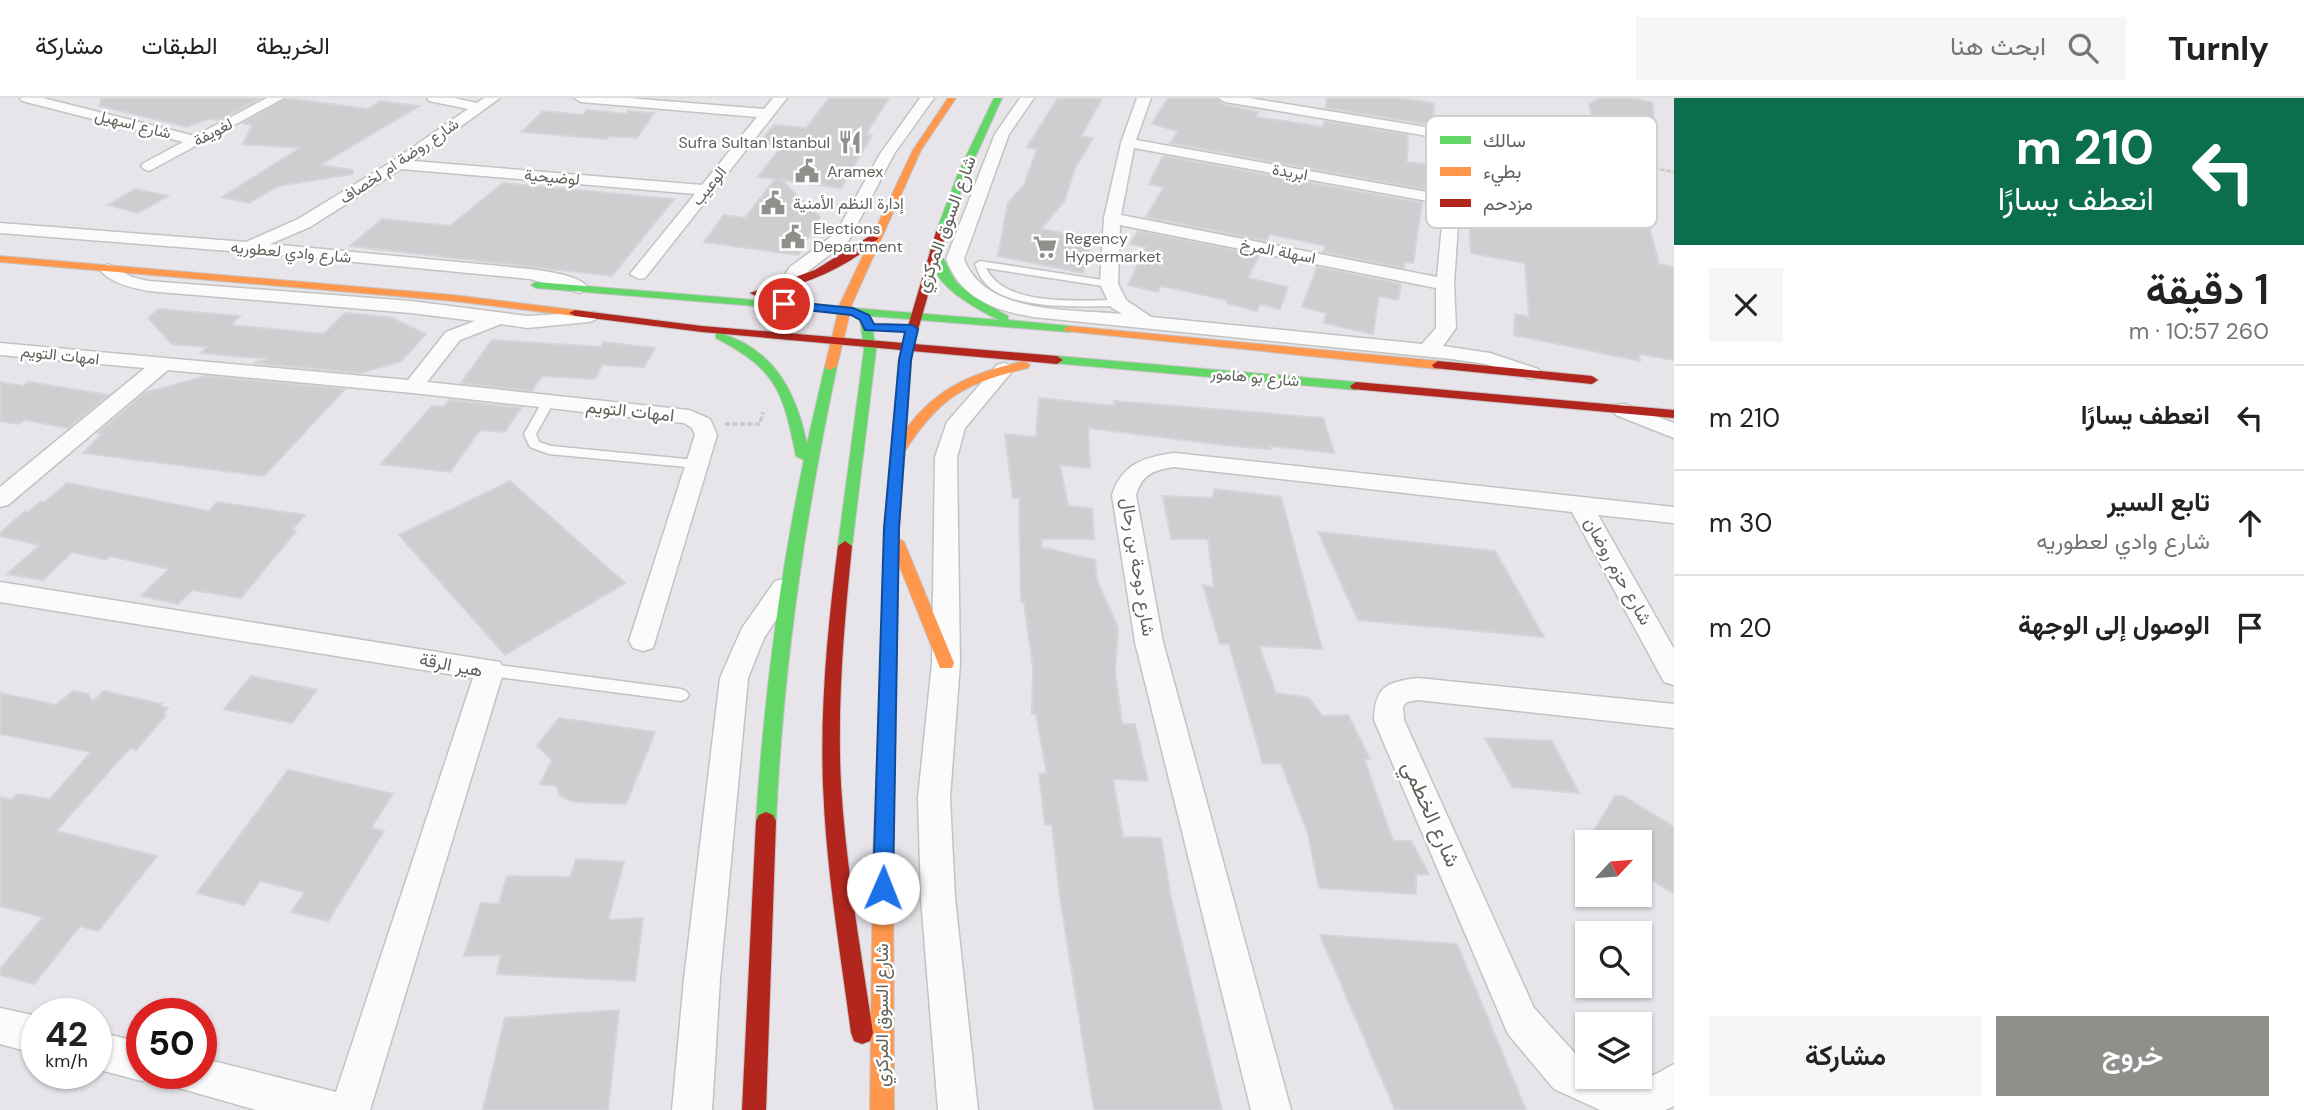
<!DOCTYPE html>
<html lang="ar">
<head>
<meta charset="utf-8">
<style>
  :root { --surface:#fff; --page:#f6f6f6; --text:#222; --muted:#767676; --line:#e0e0e0; --accent:#8f908c }
  body { margin:0; font-family:"DM Sans",Vazirmatn,sans-serif; background:var(--page); color:var(--text); direction:rtl; height:100vh; display:flex; flex-direction:column; font-size:26px; white-space:nowrap }
  * { box-sizing:border-box; margin:0 }
  p { font-size:23px; color:var(--muted) }
  .icon { flex:none; width:38px; height:38px; fill:none; stroke:currentColor; stroke-width:2; stroke-linecap:round; stroke-linejoin:round }
  .map { position:relative; flex:1; overflow:hidden; direction:ltr }
  .panel { display:flex; flex-direction:column; background:var(--surface); width:630px }
  .panel>* { flex:none }
  .guide { background:#0b6e4f; color:#fff; overflow:hidden }
  .needle { width:46px; rotate:64deg }
  .tools { position:absolute; left:1575px; top:732px; display:grid; gap:14px }
  .tools a { display:grid; place-items:center; width:77px; height:77px; border-radius:0px; background:var(--surface); box-shadow:0 2px 5px #0004; font-size:35px }
  .speed { position:absolute; left:21px; top:900px; display:flex; gap:14px; font-size:35px; font-weight:700; text-align:center }
  .speed>* { display:grid; place-content:center; width:91px; height:91px; border-radius:50%; background:var(--surface); box-shadow:0 2px 5px #0004; line-height:1 }
  .speed small { font-size:18px; font-weight:400 }
  .speed .limit { border:10px solid #d22; background:#fff; color:#111 }
  .pin { position:absolute; display:grid; place-items:center; width:60px; height:60px; color:#fff; margin:-30px; border:4px solid #fff; border-radius:50%; box-shadow:0 2px 7px #0007 }
  .me { position:absolute; width:77px; margin:-38px; rotate:1deg; stroke-linejoin:round; filter:drop-shadow(0 0 5px #0008) }
  .turn { display:flex; align-items:center; gap:24px; height:147px; padding:0 35px; font-size:32px }
  .turn .icon { width:91px; height:91px; stroke-width:2.5 }
  .turn b { display:block; font-size:49px; line-height:60px }
  .round { display:grid; place-items:center; flex:none; width:74px; height:74px; border-radius:0px; background:var(--page) }
  .head { display:flex; align-items:center; justify-content:space-between; height:119px; padding:0 35px }
  h1 { font-size:42px; font-weight:600; line-height:52px }
  .primary-button { display:flex; gap:14px; margin-top:auto; padding:14px 35px }
  .primary-button a { flex:1; height:80px; border-radius:0px; background:var(--accent); color:#fff; font-size:28px; font-weight:600; line-height:80px; text-align:center }
  .primary-button a+a { background:var(--page); color:var(--text) }
  ul { padding:0; list-style:none }
  li { display:flex; align-items:center; gap:21px; height:105px; padding:0 35px; border-top:2px solid var(--line) }
  li div { flex:1 }
  li b { display:block; font-size:26px }
  li em { font-style:normal }
  header { display:flex; align-items:center; gap:42px; box-sizing:border-box; height:98px; padding:0 35px; background:var(--surface); border-bottom:2px solid var(--line) }
  header strong { font-size:33px }
  nav { display:flex; gap:38px; margin-inline-start:auto; font-size:24px }
  .search { width:490px; height:63px; background:var(--page); display:flex; align-items:center; gap:18px; box-sizing:border-box; padding:0 24px; border-radius:0px; color:var(--muted); font-size:26px }
  main { display:flex; flex:1; min-height:0 }
  .map>svg:first-child { display:block }
  .building { fill:#cecdd0; stroke:#d5d4d9; stroke-width:2 }
  .lines { fill:none; stroke-linecap:round; stroke-linejoin:round }
  .lane-casing { stroke:#c3c3c2; stroke-width:3 }
  .street-casing { stroke:#c3c3c2; stroke-width:3 }
  .fast-casing { stroke:#c5c4c4; stroke-width:2 }
  .slow-casing { stroke:#c5c4c4; stroke-width:2 }
  .jam-casing { stroke:#c5c4c4; stroke-width:2 }
  .path-far1 { stroke:#cbc7c6; stroke-width:2.5; stroke-dasharray:4.5 2; stroke-linecap:butt }
  .path { stroke:#cbc7c6; stroke-width:3.5; stroke-dasharray:5 2.5; stroke-linecap:butt }
  .lane { fill:#fbfbfc; fill-rule:evenodd }
  .street { fill:#fbfbfc; fill-rule:evenodd }
  .fast { fill:#63d668; fill-rule:evenodd }
  .slow { fill:#ff974d; fill-rule:evenodd }
  .jam { fill:#b3261e; fill-rule:evenodd }
  .route { fill:#1a73e8; stroke:#114b97; stroke-width:2 }
  .labels { text-anchor:middle; dominant-baseline:central; stroke-width:5; stroke-linejoin:round; paint-order:stroke }
  .far-street-label { font-size:16px; fill:#60625a; stroke:#fff }
  .far-poi-label { font-size:16px; fill:#60625a; stroke:#fff; text-anchor:start }
  .street-label { font-size:18px; fill:#60625a; stroke:#fff }
  .near-street-label { font-size:21px; fill:#60625a; stroke:#fff }
  .key { fill:#fff; stroke:#cfd0ce; stroke-width:2 }
  .key-label { font-size:19px; fill:#60625a }
</style>
</head>
<body>
<header>
<strong>Turnly</strong>
<div class="search"><svg class="icon" aria-label="search" viewBox="0 0 24 24"><circle cx="10" cy="10" r="6"/><path d="M15 15l6 6"/></svg>ابحث هنا</div>
<nav><a>الخريطة</a><a>الطبقات</a><a>مشاركة</a></nav>
</header>
<main>
<section class="panel">
<div class="guide">
<div class="turn"><svg class="icon" aria-label="left" viewBox="0 0 24 24"><path d="M17 20v-9H6M10 6l-5 5 5 5"/></svg><div><b>210 m</b>انعطف يسارًا</div></div>
</div>
<div class="head"><div><h1>1 دقيقة</h1><p>260 m · 10:57</p></div><a class="round"><svg class="icon" aria-label="close" viewBox="0 0 24 24"><path d="M6 6l12 12M18 6L6 18"/></svg></a></div>
<ul>
<li><svg class="icon" aria-label="left" viewBox="0 0 24 24"><path d="M17 20v-9H6M10 6l-5 5 5 5"/></svg><div><b>انعطف يسارًا</b></div><em>210 m</em></li>
<li><svg class="icon" aria-label="ahead" viewBox="0 0 24 24"><path d="M12 20V5M6 11l6-6 6 6"/></svg><div><b>تابع السير</b><p>شارع وادي لعطوريه</p></div><em>30 m</em></li>
<li><svg class="icon" aria-label="arrive" viewBox="0 0 24 24"><path d="M6 21V4h12l-3 4 3 4H6"/></svg><div><b>الوصول إلى الوجهة</b></div><em>20 m</em></li>
</ul>
<div class="primary-button"><a>خروج</a><a>مشاركة</a></div>
</section>
<div class="map">
<svg width="1674" height="1012" viewBox="0 0 1674 1012">
  <rect width="100%" height="100%" fill="#e7e4ea"/>
  <!-- building -->
  <path class="building" d="M101,0H261L219,22L208,21L187,29L100,8Z
    M286,0L368,11L380,3L419,8L320,67L353,72V76L278,88L249,105L222,99L300,50L243,46L252,27L243,25Z
    M829,0H889L866,36L872,37L841,90L781,82L820,119L798,157L704,144L724,117L745,120L775,81L758,79L782,48L759,45L774,27L806,30Z
    M1058,0H1102L1081,38L1093,40L1074,72L1065,102L1041,131L1093,141L1083,175L998,158L1008,105L1024,87L1037,51L1027,49Z
    M1168,0H1216L1225,7L1258,14L1256,19L1323,29L1324,23L1408,37L1407,64L1431,67L1432,88L1425,87L1424,91L1170,45L1178,33L1152,26Z
    M1327,0H1399L1434,5L1433,27L1326,10Z
    M1599,0H1634L1653,5L1654,39L1594,30L1589,6Z
    M587,12L626,16L628,13L654,15L637,40L610,38L607,41L522,34L543,13L583,17Z
    M1163,58L1422,105L1413,165L1405,164L1404,170L1323,154L1326,148L1270,136L1266,143L1146,119L1164,89L1149,86Z
    M1492,63L1526,69L1525,75L1633,90L1635,114L1646,116L1659,166L1674,169V262L1639,256L1640,263L1514,237L1515,216L1529,219L1525,165L1471,155L1467,86L1488,89Z
    M503,85L674,101L612,178L350,148L382,121L450,128Z
    M136,91L168,98L138,115L108,107Z
    M1138,133L1259,157L1248,180L1288,189L1280,211L1260,206L1257,213L1227,205L1228,202L1160,188L1158,194L1128,187L1146,149L1130,146Z
    M1317,169L1401,186L1398,202L1379,198L1373,236L1324,225L1326,215L1302,209Z
    M159,211L240,218L231,227L324,236L345,215L390,219L426,236L401,263L360,275L253,265L268,261L201,255L207,249L172,246L148,220Z
    M492,242L601,249L603,244L655,250L644,269L602,267L595,281L542,278L532,293L461,285Z
    M206,278L345,291L264,378L83,355L102,336L98,335L145,295Z
    M0,284L23,288L29,284L108,297L68,330L25,322L18,326L0,323Z
    M1039,300L1114,308V303L1323,320L1334,355L1270,348L1271,351L1233,348L1088,330L1090,370L1060,367L1068,408L1092,411L1094,441H1042L1041,449L1095,462L1097,482L1118,530L1115,573L1122,626H1135L1148,683L1113,681L1123,739L1161,740L1171,801L1222,1012H1094L1060,800L1052,727L1045,726L1039,676H1047L1036,616H1032L1033,570L1024,504H1021L1019,400H1013L1005,336L1036,339Z
    M449,302L521,310L505,334L480,332L450,374L381,366L432,308L444,309Z
    M510,383L625,485L505,557L399,437Z
    M67,385L209,413L217,404L305,417L292,432L296,433L241,500L192,492L178,506L141,498L169,471L109,458L106,462L72,454L43,482L7,476L40,447L0,438V435L25,413L28,414L41,403L45,404Z
    M1214,391L1281,399L1322,551L1259,548L1276,595L1309,600L1322,618L1348,617L1370,661H1364L1393,743H1411L1429,776L1416,777V796L1319,790L1308,736L1281,665L1263,666L1229,546H1220L1203,487L1214,490L1208,441H1171L1163,398L1213,400Z
    M1318,434L1495,453L1544,539L1358,522Z
    M251,578L317,592L292,625L224,611Z
    M73,593L88,596L92,604L104,593L162,606L160,608L168,610L163,616L166,617L136,652L130,650L56,733L157,758L98,833L80,828L34,886L0,877V871L43,819L0,808V699L12,702L17,696L50,701L91,654L0,636V595L56,607Z
    M559,620L655,634L626,706L575,704L560,698L556,688L540,686L552,662L537,648Z
    M1485,640L1552,643L1579,695L1512,689Z
    M288,672L393,696L371,730L384,733L328,823L291,814L305,794L260,783L244,807L197,795Z
    M1615,698H1623L1674,729V796L1640,774V744H1587Z
    M576,761L624,764L608,822L643,820L635,883L497,876L501,857L464,858L481,805L499,806L507,778L570,779Z
    M1320,837L1457,846L1526,1012H1395Z
    M619,912L608,1012H483L505,920Z"/>
  <g class="lines">
    <!-- lane casing -->
    <g class="lane-casing">
      <path id="lane" d="M980,163L1109,183L1114,186L1109,189L986,170C1005,210 1081,202 1118,202L1123,205L1118,208C1083,208 1004,214 982,181C979,177 977,171 975,166Z
        M548,301L554,304L536,336L539,344L551,348L697,362L703,366L697,370L549,356L530,349L524,336L542,304Z
        M490,566L681,591L686,593L689,597L686,601L681,603L490,578L485,576L483,572L485,568Z"/>
    </g>
    <!-- street casing -->
    <g class="street-casing">
      <path id="street" d="M20,0H43L195,38L267,0H284L149,73L144,71L141,68L144,65L183,44L22,3Z
        M427,0H454L477,5L484,0H500L413,63L702,87L757,19L581,4L574,0H628L764,11L773,0H787L645,180L639,181L630,176L695,96L401,71L310,129L270,146L530,171C548,174 577,176 589,190L580,195L530,181L293,158L0,135V125L246,144L298,121L393,63L468,11L429,3Z
        M920,0H934L894,56L849,142L803,177L793,191H781L778,187L790,169L836,135L880,56Z
        M1020,0H1034L1009,36L964,161C985,217 1071,211 1122,216L1111,209L1100,186L1104,120L1121,45L1137,0H1151L1136,42L1444,97L1449,53L1441,43L1428,38L1225,4L1218,0H1250L1431,30L1451,37L1463,53L1454,186L1456,230L1443,248L1490,255L1538,271L1541,275L1538,279L1531,281L1486,266L1452,261L1033,219C994,212 961,201 946,161L995,36ZM1134,50L1444,106L1437,179L1121,117ZM1120,127L1436,190V230L1422,246L1151,219L1126,202L1118,186Z
        M108,166L132,179L148,183L411,203L527,218L595,214L597,218L595,222L588,224L527,230L501,226L460,242L427,284L689,312L710,321L717,337L653,550L643,553L633,550L629,543L695,337L692,330L684,325L413,295L168,272L8,407L0,409V389L145,270L0,257V245L408,282L446,234L475,223L411,215L148,193C130,189 112,186 99,171Z
        M1004,265L1011,267L1014,271L965,330L957,359L960,565L950,700L955,800L978,1012H938L921,800L918,700L932,565L935,359L947,324L997,267Z
        M1624,306L1674,325V340L1616,317L1613,312L1616,307Z
        M1174,355L1674,409V425L1598,417L1674,551V587L1664,584L1572,414L1174,369C1154,372 1142,376 1136,397L1163,544L1291,1012H1251L1135,544L1112,397C1122,366 1144,359 1174,355Z
        M784,481L793,483L797,490L764,540L748,580L720,881L712,1012H672L684,881L720,580L742,530L775,483Z
        M0,484L500,564L504,572L370,1012H256L172,988L166,975H201V960L336,994L473,580L0,504Z
        M1418,580L1674,606V630L1418,602L1407,604L1403,608L1404,622L1534,910L1582,963L1587,966V978H1620L1638,982L1656,976L1674,966V1008L1665,1012H1600L1554,991L1508,936L1374,622C1375,588 1387,584 1418,580Z
        M0,910L37,918V956L0,946Z
        M96,933L142,945V975H156L155,977L142,983L96,971Z"/>
    </g>
    <!-- fast casing -->
    <g class="fast-casing">
      <path id="fast" d="M994,0H1002L969,73L946,134L937,136L936,134L959,73Z
        M930,151H938L956,184L974,199L1008,218V222L1069,228L1075,231L1069,234L870,218L876,252L852,448L845,453L838,448L864,252L860,220L863,217L536,190L531,187L536,184L999,222C973,209 927,185 930,151Z
        M720,235C775,252 796,294 807,346L825,268L831,264L837,268C805,419 783,569 776,723L773,729L766,732L759,729L756,723C764,602 779,481 804,362L796,358C783,293 777,272 716,240V236Z
        M1057,258L1356,284L1362,288L1356,292L1053,265V259Z"/>
    </g>
    <!-- slow casing -->
    <g class="slow-casing">
      <path id="slow" d="M948,0H956L921,52L852,206L837,268L831,272L827,271L825,268L840,206L913,52Z
        M0,158L453,197L575,212L581,215L575,218L453,203L0,164Z
        M1069,228L1438,263L1444,267L1438,271L1065,233L1063,231Z
        M1024,263L1030,267L1028,270C966,285 940,298 905,353H895L893,350C927,295 962,277 1024,263Z
        M897,439L904,444L954,565L952,570H940L938,565L890,444Z
        M888,578L894,580L896,585L893,762L894,1012H870L873,762L880,585L882,580Z"/>
    </g>
    <!-- jam casing -->
    <g class="jam-casing">
      <path id="jam" d="M941,131L946,134L914,246L1057,258L1063,262L1057,266L912,253L899,430L896,585L894,590L888,592L882,590L880,585L885,430L901,252L702,234L575,218L569,215L575,212L702,228L903,245L936,134Z
        M870,138L879,140C847,172 799,188 756,198L750,195L815,172Z
        M1438,263L1592,278L1598,282L1592,286L1434,270L1432,267Z
        M1356,284L1674,312V320L1352,291L1350,288Z
        M845,443L852,448C844,527 837,607 841,687C846,770 861,853 873,935L870,943L862,946L854,943L851,935C840,852 826,770 823,687C820,607 828,527 838,448Z
        M766,714L773,717L776,723L766,1012H742L756,723L759,717Z"/>
    </g>
    <!-- path-far1 -->
    <path class="path-far1" d="M1468,40L1546,48L1674,74"/>
    <!-- path -->
    <path class="path" d="M725,326H760L763,314"/>
    <!-- lane -->
    <use href="#lane" class="lane"/>
    <!-- street -->
    <use href="#street" class="street"/>
    <!-- fast -->
    <use href="#fast" class="fast"/>
    <!-- slow -->
    <use href="#slow" class="slow"/>
    <!-- jam -->
    <use href="#jam" class="jam"/>
  </g>
  <!-- route -->
  <path class="route" d="M784,203L853,210L869,217L874,226L912,227L918,231L911,262L899,430L893,790L890,797L883,800L876,797L873,790L884,430L899,262L905,234L865,232L860,222L851,217L780,209L778,206Z"/>
  <!-- icons -->
  <defs>
    <g id="restaurant-bare" transform="scale(1.89)"><path d="M-5-6h1v4h1v-4h1v4h1v-4h1v5L-1.5 .5V6h-2V.5L-5-1ZM5-6V6H3V1.5H1.5Q1.5-4 5-6Z" fill="#8f908c" stroke="#fff" stroke-width="2.5" paint-order="stroke"/></g>
    <g id="civic-bare" transform="scale(1.89)"><path d="M-.6-6.5H3V-4.5H.6V-3L4-1V1h2V6H-6V1h2V-1L-.6-3ZM-1.2 2.5V6h2.4V2.5Z" fill="#8f908c" stroke="#fff" stroke-width="2.5" paint-order="stroke"/></g>
    <g id="supermarket-bare" transform="scale(1.89)"><path d="M-6-5.5h2.5l.6 2H6L4.5 2H-2.5L-4.4-4H-6ZM-1.5 3.2a1.3 1.3 0 1 0 .1 0ZM3 3.2a1.3 1.3 0 1 0 .1 0Z" fill="#8f908c" stroke="#fff" stroke-width="2.5" paint-order="stroke"/></g>
  </defs>
  <g fill-rule="evenodd">
    <use href="#restaurant-bare" x="850" y="44"/>
    <use href="#civic-bare" x="807" y="73"/>
    <use href="#civic-bare" x="773" y="105"/>
    <use href="#civic-bare" x="793" y="139"/>
    <use href="#supermarket-bare" x="1045" y="149"/>
  </g>
  <g class="labels">
    <!-- far-street labels -->
    <g class="far-street-label">
      <text transform="translate(133 26) rotate(14)">شارع اسهيل</text>
      <text transform="translate(213 34) rotate(-28)">لغويفة</text>
      <text transform="translate(399 63) rotate(-34)">شارع روضة ام لخصاف</text>
      <text transform="translate(1290 74) rotate(10)">ابريدة</text>
      <text transform="translate(552 79) rotate(5)">لوضيحية</text>
      <text transform="translate(709 88) rotate(-51)">الوعيب</text>
      <text transform="translate(1278 153) rotate(11)">اسهلة المرخ</text>
      <text transform="translate(291 154) rotate(5)">شارع وادي لعطوريه</text>
      <text transform="translate(60 257) rotate(6)">امهات التويم</text>
      <text transform="translate(1255 279) rotate(5)">شارع بو هامور</text>
    </g>
    <!-- far-poi labels -->
    <g class="far-poi-label">
      <text x="830" y="44" text-anchor="end">Sufra Sultan Istanbul</text>
      <text x="827" y="73">Aramex</text>
      <text x="793" y="105">إدارة النظم الأمنية</text>
      <text x="813" y="130">Elections<tspan x="813" dy="18">Department</tspan></text>
      <text x="1065" y="140">Regency<tspan x="1065" dy="18">Hypermarket</tspan></text>
    </g>
    <!-- street labels -->
    <g class="street-label">
      <text transform="translate(946 126) rotate(-70)">شارع السوق المركزي</text>
      <text transform="translate(630 313) rotate(6)">امهات التويم</text>
      <text transform="translate(1138 469) rotate(81)">شارع دوحة بن رحال</text>
      <text transform="translate(1618 473) rotate(61)">شارع حزم روضان</text>
      <text transform="translate(451 567) rotate(11)">هير الرقة</text>
      <text transform="translate(882 917) rotate(-90)">شارع السوق المركزي</text>
    </g>
    <!-- near-street labels -->
    <g class="near-street-label">
      <text transform="translate(1431 716) rotate(66)">شارع الخطمي</text>
    </g>
  </g>
  <!-- legend -->
  <rect x="1426" y="18" width="231" height="112" rx="10" class="key"/>
  <rect x="1440" y="38" width="31" height="8" fill="#63d668"/>
  <rect x="1440" y="69" width="31" height="9" fill="#ff974d"/>
  <rect x="1440" y="101" width="31" height="8" fill="#b3261e"/>
  <g class="key-label">
    <text x="1483" y="49">سالك</text>
    <text x="1483" y="80">بطيء</text>
    <text x="1483" y="112">مزدحم</text>
  </g>
</svg>
<div class="tools">
<a><svg class="needle" viewBox="-14 -14 28 28"><path d="M0-13l5 13h-10z" fill="#e53935"/><path d="M0 13l5-13h-10z" fill="#767676"/></svg></a>
<a><svg class="icon" aria-label="search" viewBox="0 0 24 24"><circle cx="10" cy="10" r="6"/><path d="M15 15l6 6"/></svg></a>
<a><svg class="icon" aria-label="layers" viewBox="0 0 24 24"><path d="M12 4l9 5-9 5-9-5zM3 14l9 5 9-5"/></svg></a>
</div>
<div class="speed"><div>42<small>km/h</small></div><div class="limit">50</div></div>
<div class="pin" style="left:784px;top:206px;background:#d93025"><svg class="icon" aria-label="arrive" viewBox="0 0 24 24"><path d="M6 21V4h12l-3 4 3 4H6"/></svg></div>
<svg class="me" style="left:883px;top:790px" viewBox="-20 -20 40 40"><circle r="19" fill="#fff"/><path d="M0-13L10 11 0 6-10 11z" fill="#1a73e8"/></svg>
</div>
</main>
</body>
</html>
